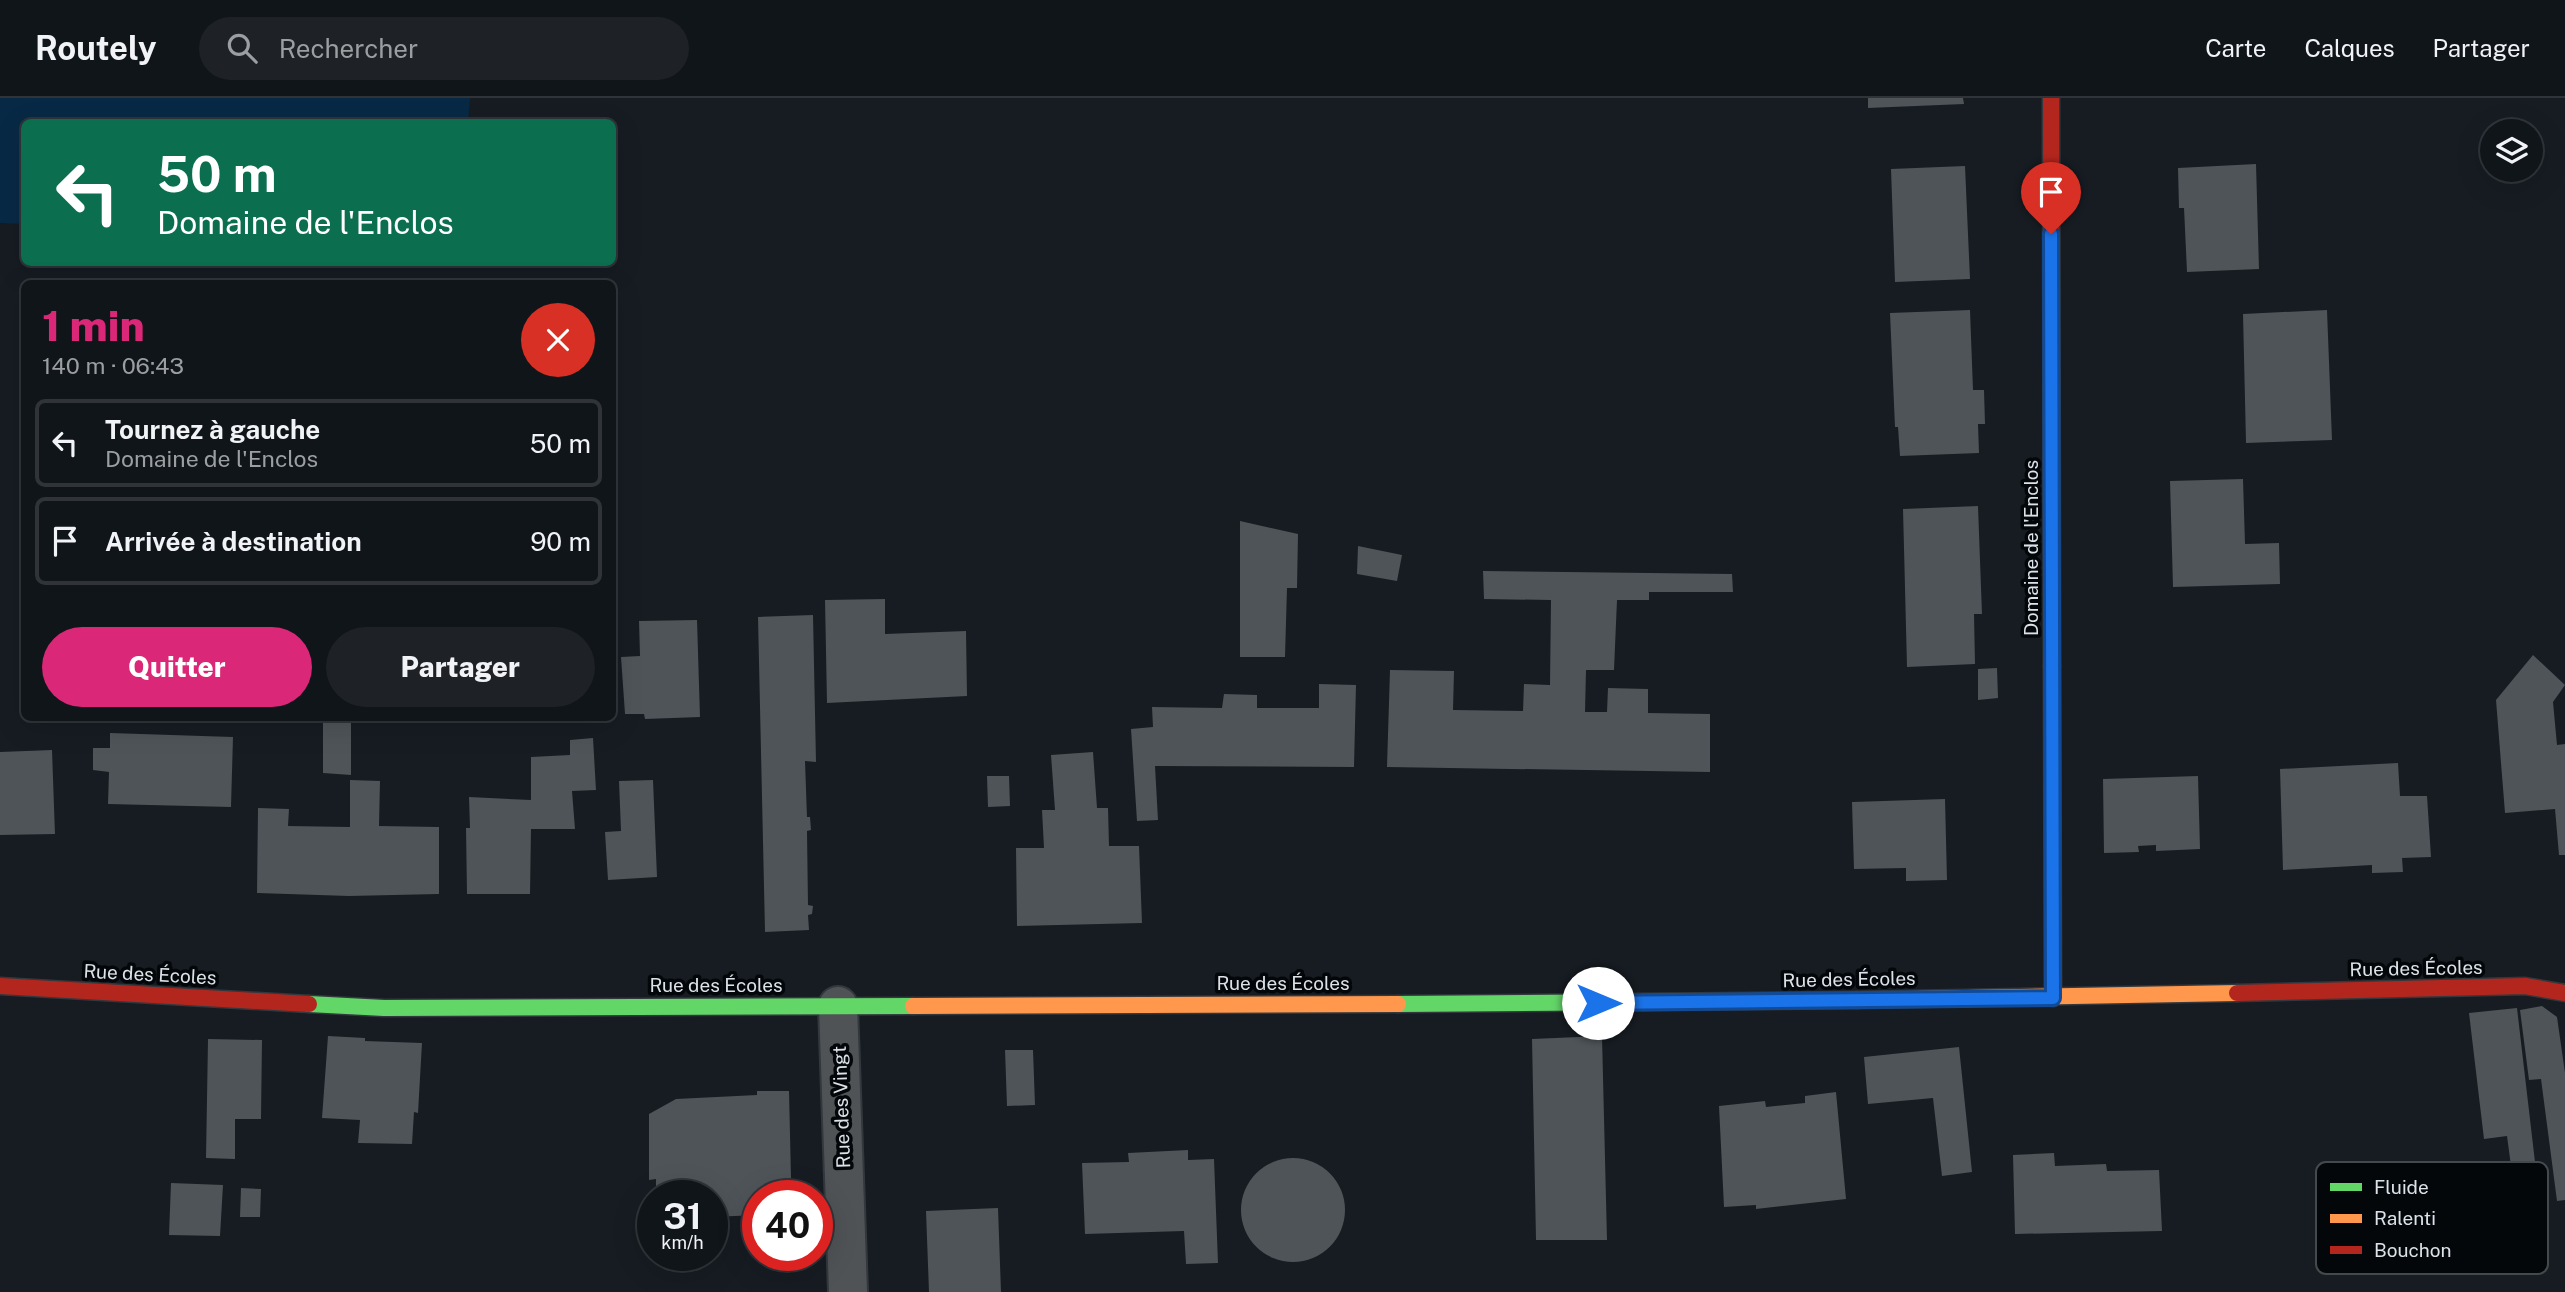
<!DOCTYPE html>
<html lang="fr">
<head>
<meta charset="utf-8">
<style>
  :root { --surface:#10151a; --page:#1e2227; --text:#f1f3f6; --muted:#9c9fa2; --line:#303439; --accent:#db2777 }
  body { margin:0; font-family:"Public Sans",sans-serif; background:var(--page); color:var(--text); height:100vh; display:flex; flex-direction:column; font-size:26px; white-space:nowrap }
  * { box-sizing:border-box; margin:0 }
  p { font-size:23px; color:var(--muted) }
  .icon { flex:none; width:38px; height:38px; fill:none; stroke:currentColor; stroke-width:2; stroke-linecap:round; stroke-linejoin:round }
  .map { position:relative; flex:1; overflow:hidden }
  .details { position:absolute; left:21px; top:182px; width:595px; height:441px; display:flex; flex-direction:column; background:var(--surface); border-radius:10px; box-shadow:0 7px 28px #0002,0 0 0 2px var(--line) }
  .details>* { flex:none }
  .guide { position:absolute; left:21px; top:21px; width:595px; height:147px; border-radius:10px; box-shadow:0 7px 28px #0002,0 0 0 2px var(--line); background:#0b6e4f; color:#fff; overflow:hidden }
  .controls { position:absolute; left:2480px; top:21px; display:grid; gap:14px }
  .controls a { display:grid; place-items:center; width:63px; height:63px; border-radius:50%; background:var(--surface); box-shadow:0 7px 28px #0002,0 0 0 2px var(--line); font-size:35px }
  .speed { position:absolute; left:637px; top:1082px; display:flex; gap:14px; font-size:35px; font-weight:700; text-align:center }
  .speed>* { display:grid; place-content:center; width:91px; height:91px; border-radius:50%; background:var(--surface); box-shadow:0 7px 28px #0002,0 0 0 2px var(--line); line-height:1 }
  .speed small { font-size:18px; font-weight:400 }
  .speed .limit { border:10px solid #d22; background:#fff; color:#111 }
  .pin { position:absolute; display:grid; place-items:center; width:60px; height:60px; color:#fff; margin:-72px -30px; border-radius:50% 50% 50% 0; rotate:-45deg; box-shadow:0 0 7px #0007 }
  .pin .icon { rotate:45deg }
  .me { position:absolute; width:77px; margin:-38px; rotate:90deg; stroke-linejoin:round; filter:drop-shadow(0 0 5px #0008) }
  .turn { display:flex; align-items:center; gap:24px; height:147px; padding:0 21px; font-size:32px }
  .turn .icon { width:91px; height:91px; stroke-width:2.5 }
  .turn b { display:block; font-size:49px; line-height:60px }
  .round { display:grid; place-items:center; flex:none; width:74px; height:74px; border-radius:37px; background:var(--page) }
  .head { display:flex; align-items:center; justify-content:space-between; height:119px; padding:0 21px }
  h1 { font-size:42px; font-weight:800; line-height:52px; color:var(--accent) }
  .primary-button { display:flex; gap:14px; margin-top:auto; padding:14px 21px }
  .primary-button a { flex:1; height:80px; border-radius:42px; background:var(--accent); color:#fff; font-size:28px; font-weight:800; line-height:80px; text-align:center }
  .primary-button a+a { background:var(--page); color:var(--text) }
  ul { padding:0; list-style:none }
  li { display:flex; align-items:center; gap:21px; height:88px; margin:0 14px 10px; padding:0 7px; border:4px solid var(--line); border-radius:10px }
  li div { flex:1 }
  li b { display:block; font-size:26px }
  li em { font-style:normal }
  header { display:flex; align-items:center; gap:42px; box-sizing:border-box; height:98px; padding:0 35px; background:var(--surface); border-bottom:2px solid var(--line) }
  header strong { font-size:33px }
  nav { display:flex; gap:38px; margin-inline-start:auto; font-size:24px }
  .search { width:490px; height:63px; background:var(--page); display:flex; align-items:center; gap:18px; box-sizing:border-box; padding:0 24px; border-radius:38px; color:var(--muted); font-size:26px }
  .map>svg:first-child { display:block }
  .green { fill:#082945 }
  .building { fill:#4e5458 }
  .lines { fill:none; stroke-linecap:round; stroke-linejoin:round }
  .street-casing { stroke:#32383d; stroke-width:42 }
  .fast-casing { stroke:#32383d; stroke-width:19 }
  .slow-casing { stroke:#32383d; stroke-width:19 }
  .jam-casing { stroke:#32383d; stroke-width:19 }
  .street { stroke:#505356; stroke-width:38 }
  .fast { stroke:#63d668; stroke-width:16 }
  .slow { stroke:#ff974d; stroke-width:16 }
  .jam { stroke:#b3261e; stroke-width:16 }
  .route-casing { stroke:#114b97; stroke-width:18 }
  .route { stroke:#1a73e8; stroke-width:12 }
  .labels { text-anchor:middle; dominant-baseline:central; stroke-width:7; stroke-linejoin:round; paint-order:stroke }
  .street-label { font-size:19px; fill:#dbe2e9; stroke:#04070a }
  .key { fill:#04070a; stroke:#44494d; stroke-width:2 }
  .key-label { font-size:19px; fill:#dbe2e9 }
</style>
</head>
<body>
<header>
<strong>Routely</strong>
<div class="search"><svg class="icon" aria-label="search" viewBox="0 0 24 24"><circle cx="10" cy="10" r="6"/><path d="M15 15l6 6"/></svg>Rechercher</div>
<nav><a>Carte</a><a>Calques</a><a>Partager</a></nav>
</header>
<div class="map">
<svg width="2565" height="1194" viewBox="0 0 2565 1194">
  <rect width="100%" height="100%" fill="#161c22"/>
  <!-- green -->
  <path class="green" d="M0,0H470L468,24H24V126L0,125Z"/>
  <!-- building -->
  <path class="building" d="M1868,0H1963L1964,6L1868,10Z
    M2256,66L2259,171L2187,174L2184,110H2179L2178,70Z
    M1965,68L1970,181L1895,184L1891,71Z
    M1970,212L1973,292H1984L1985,326H1978L1979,355L1900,358L1898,329H1895L1890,215Z
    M2327,212L2332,342L2246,345L2243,216Z
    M2243,381L2245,446L2279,445L2280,486L2173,489L2170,383Z
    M1978,408L1982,516H1974L1975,566L1907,569L1903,411Z
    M1240,423L1298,436L1297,490H1287L1285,559H1240Z
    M1358,448L1402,457L1397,483L1357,476Z
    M1483,473L1732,476L1733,494H1649V502H1617L1614,572H1586L1585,614H1607L1608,590L1648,591V615L1710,616V674L1387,669L1390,572L1454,573L1453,612L1523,613L1524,586L1550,587L1551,502L1484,501Z
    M885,501V536L966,533L967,598L827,605L825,502Z
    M813,517L816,664L805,663L807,719H810L811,732L807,733L808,807L813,808L812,816L808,817L809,832L765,834L758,519Z
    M697,522L700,619L645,621L644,616H625L621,559L640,558L639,523Z
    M2533,557L2565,587L2553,604L2557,647L2565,646V757H2559L2555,711L2505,715L2496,602Z
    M1997,570L1998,600L1978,602V571Z
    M1319,586L1356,587L1354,669L1155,668L1158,722L1137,723L1131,631L1153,629L1152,609L1222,610L1224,596L1257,597V610H1319Z
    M323,620H351V677L323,675Z
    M110,635L233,639L231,709L108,706L109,674L93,672V650H110Z
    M593,640L596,692L572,693L575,731H531L530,796H467L466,730H470L469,699L531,702V659L570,657V642Z
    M52,652L55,736L0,737V654Z
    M1093,654L1097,710H1108L1109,748H1139L1142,825L1017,828L1016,750H1044L1042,712H1055L1051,657Z
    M2398,665L2400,698H2427L2431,759L2402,760L2403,774L2372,775V767L2283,772L2280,671Z
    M987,678H1009L1010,708L988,709Z
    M2198,678L2200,751L2156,753V747L2138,748L2139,754L2104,755L2103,681Z
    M350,682L380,683L379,728L439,729V796L349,798L257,795L258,710L289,711L288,728L350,729Z
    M653,682L657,779L608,782L605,734L621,733L619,683Z
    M1945,701L1947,782L1906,783V770L1854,771L1852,704Z
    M2542,908L2557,919L2565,975V1102L2557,1103L2541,981L2529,982L2520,912Z
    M2517,910L2535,1064L2511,1068L2507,1038L2484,1041L2469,915Z
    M328,938L365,940V943L422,945L418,1015L414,1014L412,1046L358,1045L360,1022L322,1020Z
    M1602,938L1607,1142H1536L1532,941Z
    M208,941L262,942L261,1021H235V1061L206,1060Z
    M1959,949L1972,1074L1942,1078L1933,1000L1868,1006L1864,959Z
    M1005,952H1033L1035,1007L1007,1008Z
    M757,993H789L791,1080L782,1081V1097H758V1117L712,1119V1097H656V1081L649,1082V1016L676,1001L757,997Z
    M1836,994L1846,1101L1756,1111V1107L1724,1109L1719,1008L1765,1003L1766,1009L1805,1005V998Z
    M1188,1052V1062L1214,1061L1218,1165L1186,1166L1184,1133L1085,1136L1082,1065L1129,1064L1128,1055Z
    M2054,1055L2055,1068L2106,1066L2107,1073L2159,1072L2162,1133L2015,1136L2013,1057Z
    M1241 1112a52 52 0 1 1 104 0a52 52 0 1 1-104 0Z
    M171,1085L223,1087L220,1138L169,1137Z
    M241,1090L261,1091L260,1119H240Z
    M998,1110L1001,1194H929L926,1113Z"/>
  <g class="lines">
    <!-- street casing -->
    <g class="street-casing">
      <path id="street" d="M838,908L848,1194"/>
    </g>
    <!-- fast casing -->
    <g class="fast-casing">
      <path id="fast" d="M2052,568L2053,900
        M309,906L384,910L913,908
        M1398,906L1857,902"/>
    </g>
    <!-- slow casing -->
    <g class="slow-casing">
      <path id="slow" d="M1857,902L2237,895
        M913,908L1398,906"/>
    </g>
    <!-- jam casing -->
    <g class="jam-casing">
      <path id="jam" d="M2051,0L2052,568
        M0,888L309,906
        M2237,895L2525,888L2565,895"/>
    </g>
    <!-- street -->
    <use href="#street" class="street"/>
    <!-- fast -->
    <use href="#fast" class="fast"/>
    <!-- slow -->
    <use href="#slow" class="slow"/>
    <!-- jam -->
    <use href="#jam" class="jam"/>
  </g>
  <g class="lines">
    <!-- route casing -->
    <g class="route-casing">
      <path id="route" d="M1598,905L2053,900L2051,136"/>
    </g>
    <!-- route -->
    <use href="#route" class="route"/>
  </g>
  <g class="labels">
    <!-- street labels -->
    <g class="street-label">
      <text transform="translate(2031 450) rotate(-90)">Domaine de l'Enclos</text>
      <text transform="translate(2416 870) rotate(-1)">Rue des Écoles</text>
      <text transform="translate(150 876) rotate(3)">Rue des Écoles</text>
      <text transform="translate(1849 881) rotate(-1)">Rue des Écoles</text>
      <text x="1283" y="885">Rue des Écoles</text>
      <text x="716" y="887">Rue des Écoles</text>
      <text transform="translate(841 1009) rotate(-92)">Rue des Vingt</text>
    </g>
  </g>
  <!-- legend -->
  <rect x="2316" y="1064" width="232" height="112" rx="10" class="key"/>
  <rect x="2330" y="1085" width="32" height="8" fill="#63d668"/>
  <rect x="2330" y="1116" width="32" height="9" fill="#ff974d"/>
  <rect x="2330" y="1148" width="32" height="8" fill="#b3261e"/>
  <g class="key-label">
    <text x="2374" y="1096">Fluide</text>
    <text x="2374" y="1127">Ralenti</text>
    <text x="2374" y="1159">Bouchon</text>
  </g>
</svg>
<div class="controls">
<a><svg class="icon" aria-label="layers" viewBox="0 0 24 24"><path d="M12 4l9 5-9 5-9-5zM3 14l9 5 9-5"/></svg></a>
</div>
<div class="speed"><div>31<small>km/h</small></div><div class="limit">40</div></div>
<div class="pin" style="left:2051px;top:136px;background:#d93025"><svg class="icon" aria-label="arrive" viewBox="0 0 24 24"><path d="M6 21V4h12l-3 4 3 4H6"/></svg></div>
<svg class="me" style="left:1598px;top:905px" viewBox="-20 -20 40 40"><circle r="19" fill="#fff"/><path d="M0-13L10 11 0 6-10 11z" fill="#1a73e8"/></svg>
<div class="guide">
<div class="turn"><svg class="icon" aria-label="left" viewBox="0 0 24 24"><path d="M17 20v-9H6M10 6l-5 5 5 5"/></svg><div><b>50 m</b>Domaine de l'Enclos</div></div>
</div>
<section class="details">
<div class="head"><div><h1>1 min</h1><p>140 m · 06:43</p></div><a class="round" style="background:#d93025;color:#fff"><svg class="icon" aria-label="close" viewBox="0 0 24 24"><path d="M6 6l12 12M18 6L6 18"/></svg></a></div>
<ul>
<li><svg class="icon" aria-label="left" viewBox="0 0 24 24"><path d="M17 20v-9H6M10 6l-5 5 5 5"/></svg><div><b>Tournez à gauche</b><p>Domaine de l'Enclos</p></div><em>50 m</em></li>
<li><svg class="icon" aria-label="arrive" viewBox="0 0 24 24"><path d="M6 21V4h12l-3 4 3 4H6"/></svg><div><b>Arrivée à destination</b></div><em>90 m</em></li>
</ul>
<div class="primary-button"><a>Quitter</a><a>Partager</a></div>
</section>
</div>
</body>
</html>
